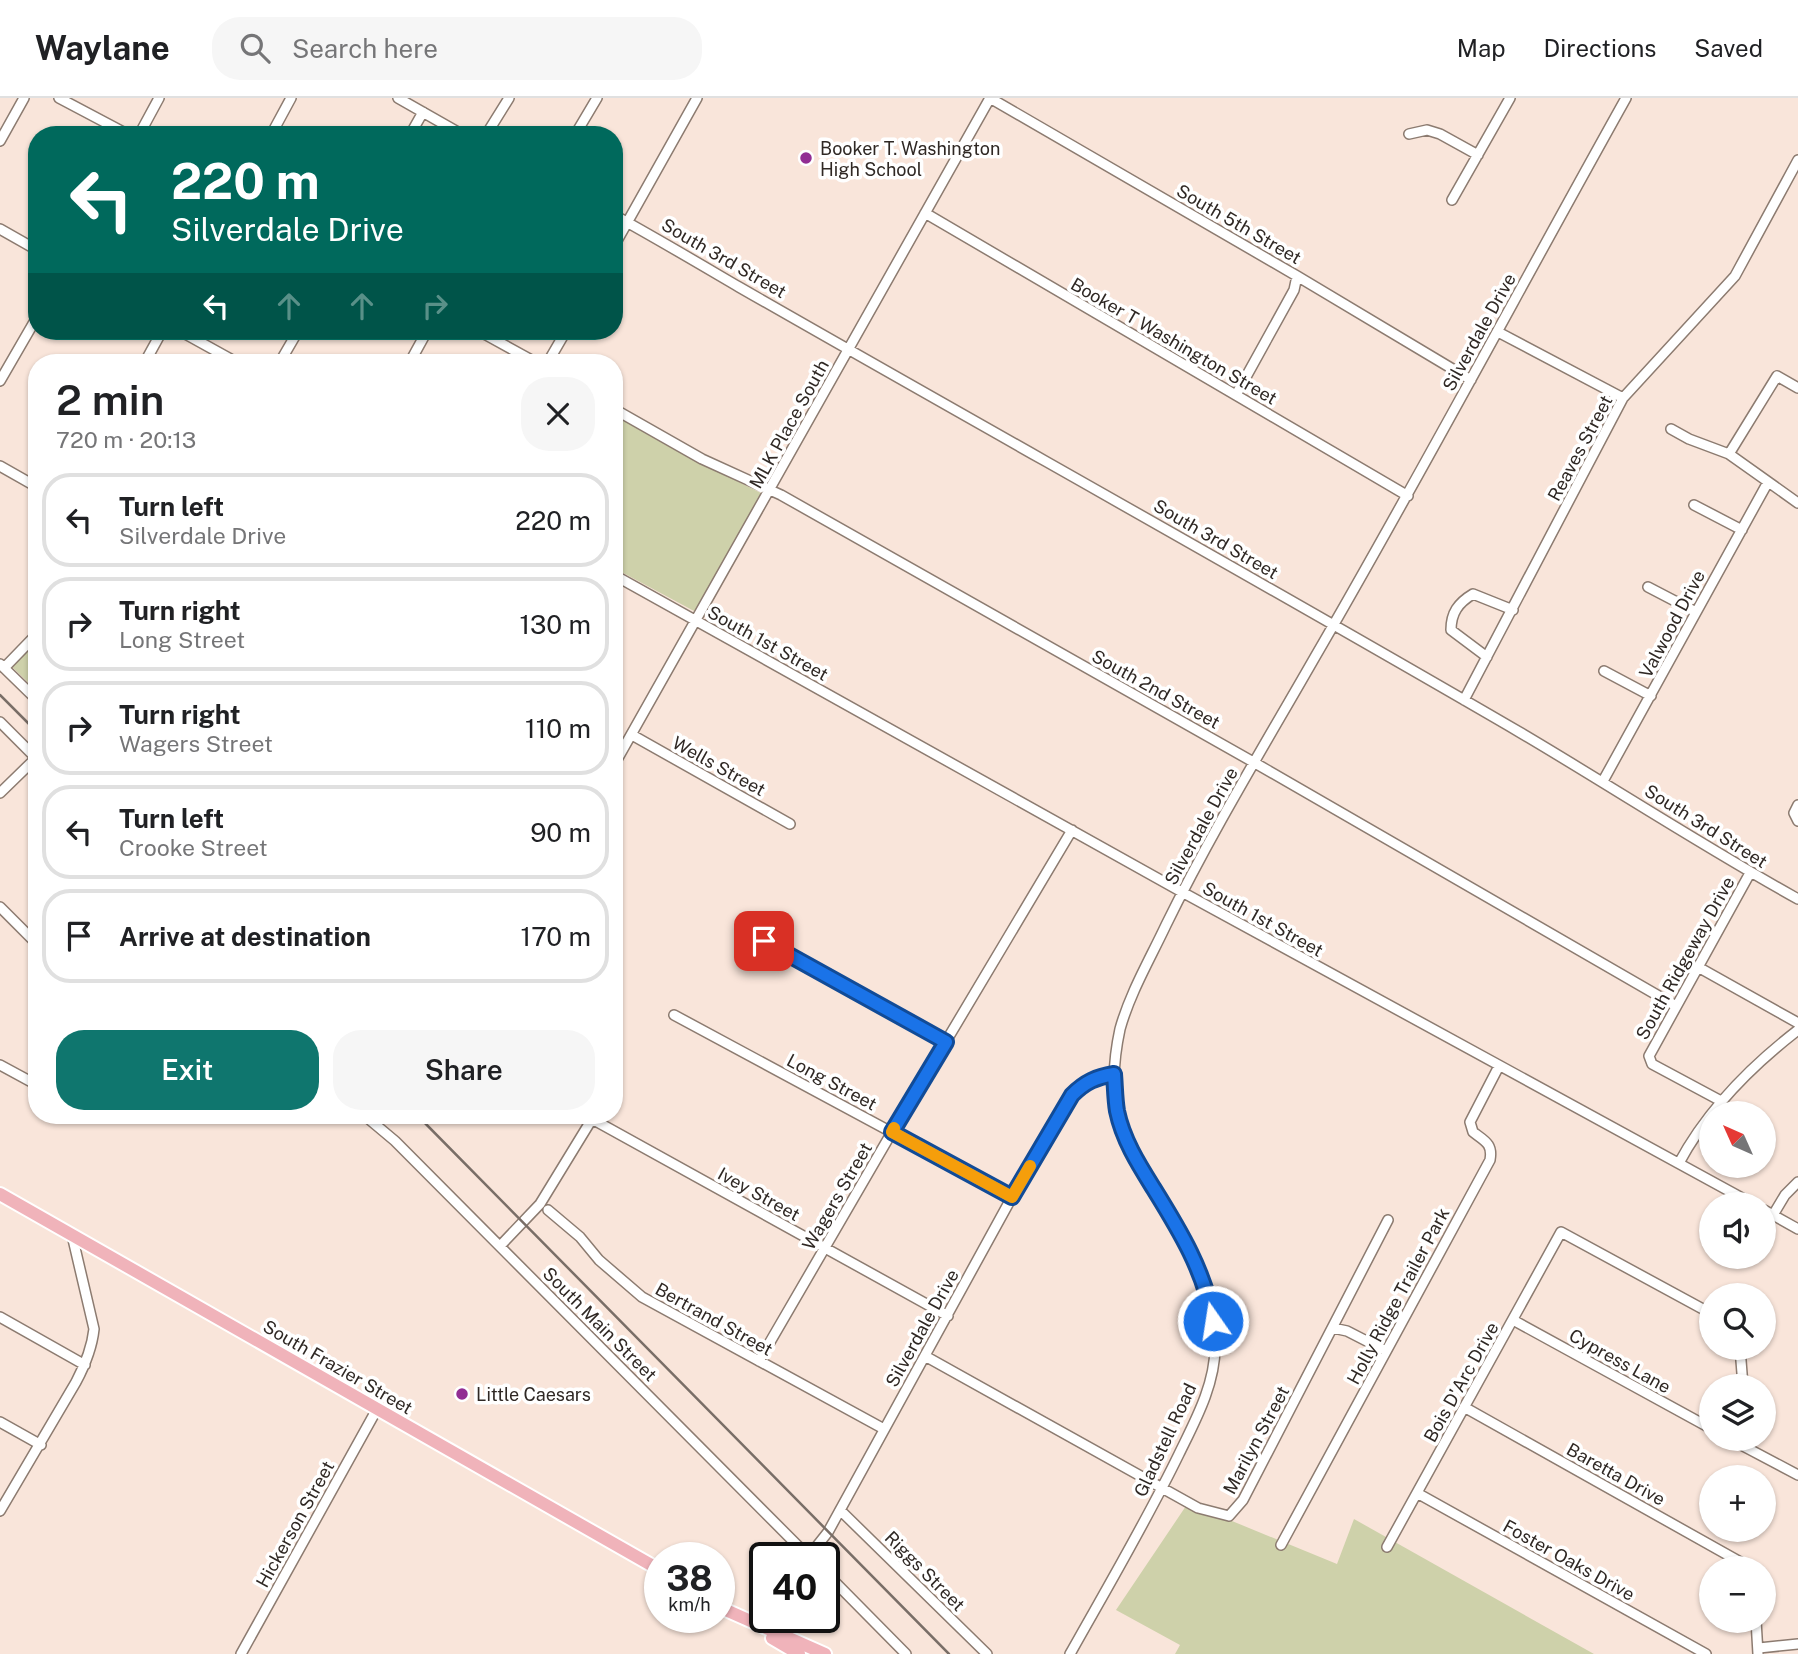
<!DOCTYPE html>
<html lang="en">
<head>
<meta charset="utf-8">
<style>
  :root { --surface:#fff; --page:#f6f6f6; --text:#202124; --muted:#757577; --line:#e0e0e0; --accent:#0f766e }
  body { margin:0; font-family:"Public Sans",sans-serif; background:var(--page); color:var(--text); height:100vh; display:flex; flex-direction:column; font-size:26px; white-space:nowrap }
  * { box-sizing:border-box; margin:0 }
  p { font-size:23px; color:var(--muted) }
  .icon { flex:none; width:38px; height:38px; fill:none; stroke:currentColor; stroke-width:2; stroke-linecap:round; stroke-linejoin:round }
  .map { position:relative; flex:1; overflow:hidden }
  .panel { position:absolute; left:28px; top:256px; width:595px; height:770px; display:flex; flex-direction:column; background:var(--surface); border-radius:28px; box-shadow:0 2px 5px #0004 }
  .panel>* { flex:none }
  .top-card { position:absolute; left:28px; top:28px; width:595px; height:214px; border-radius:28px; box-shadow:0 2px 5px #0004; background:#00695c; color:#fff; overflow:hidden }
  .needle { width:46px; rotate:315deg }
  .fabs { position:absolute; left:1699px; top:1003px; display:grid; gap:14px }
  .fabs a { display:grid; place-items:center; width:77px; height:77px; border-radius:50%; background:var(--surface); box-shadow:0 2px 5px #0004; font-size:35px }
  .speed { position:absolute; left:644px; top:1444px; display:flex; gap:14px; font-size:35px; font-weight:700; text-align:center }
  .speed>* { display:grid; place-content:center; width:91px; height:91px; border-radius:50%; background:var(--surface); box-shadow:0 2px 5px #0004; line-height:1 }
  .speed small { font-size:18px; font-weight:400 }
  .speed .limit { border:4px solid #111; border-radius:10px; background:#fff; color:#111 }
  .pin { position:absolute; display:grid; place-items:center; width:60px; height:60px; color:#fff; margin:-30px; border-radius:14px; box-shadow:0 4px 10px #0006 }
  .me { position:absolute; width:77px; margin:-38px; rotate:347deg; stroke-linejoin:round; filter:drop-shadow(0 0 5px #0008) }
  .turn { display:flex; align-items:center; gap:24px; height:147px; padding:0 28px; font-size:32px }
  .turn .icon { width:91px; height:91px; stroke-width:2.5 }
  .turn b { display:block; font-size:49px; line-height:60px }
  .lanes { display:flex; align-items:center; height:66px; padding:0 28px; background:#0003; justify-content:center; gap:35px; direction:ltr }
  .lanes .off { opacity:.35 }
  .round { display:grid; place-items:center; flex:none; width:74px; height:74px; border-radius:28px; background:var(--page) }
  .headline { display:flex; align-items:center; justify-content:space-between; height:119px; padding:0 28px }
  h1 { font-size:42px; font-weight:600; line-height:52px }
  .cta { display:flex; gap:14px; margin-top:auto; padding:14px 28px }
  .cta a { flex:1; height:80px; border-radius:28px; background:var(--accent); color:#fff; font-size:28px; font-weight:600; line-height:80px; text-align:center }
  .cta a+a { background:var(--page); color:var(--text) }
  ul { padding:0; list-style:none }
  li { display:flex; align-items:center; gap:21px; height:94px; margin:0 14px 10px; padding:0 14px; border:4px solid var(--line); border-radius:28px }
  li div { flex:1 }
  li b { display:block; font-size:26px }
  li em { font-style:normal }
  header { display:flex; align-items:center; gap:42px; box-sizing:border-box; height:98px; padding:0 35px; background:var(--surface); border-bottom:2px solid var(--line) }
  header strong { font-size:33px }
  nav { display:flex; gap:38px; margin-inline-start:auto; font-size:24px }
  .search { width:490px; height:63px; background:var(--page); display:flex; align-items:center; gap:18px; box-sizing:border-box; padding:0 24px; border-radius:28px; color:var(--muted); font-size:26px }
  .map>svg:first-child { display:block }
  .green { fill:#ced1aa }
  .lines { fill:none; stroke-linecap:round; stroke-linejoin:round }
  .minor-casing { stroke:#8c7b70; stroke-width:12 }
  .major-casing { stroke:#fff; stroke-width:16 }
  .minor { stroke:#fff; stroke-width:9 }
  .major { stroke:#f0b3ba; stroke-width:12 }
  .rail { stroke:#796e67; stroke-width:2.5 }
  .route-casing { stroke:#114b97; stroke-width:18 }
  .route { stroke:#1a73e8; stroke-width:12 }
  .slow { stroke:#f59e0b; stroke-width:12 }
  .poi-dot { fill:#922d93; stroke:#fff; stroke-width:2.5 }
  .labels { text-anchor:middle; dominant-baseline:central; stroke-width:7; stroke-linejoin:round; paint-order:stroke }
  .poi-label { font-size:18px; fill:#2f2824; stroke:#fff; text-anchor:start }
  .street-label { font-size:18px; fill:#2f2824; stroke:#fff }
</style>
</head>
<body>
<header>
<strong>Waylane</strong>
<div class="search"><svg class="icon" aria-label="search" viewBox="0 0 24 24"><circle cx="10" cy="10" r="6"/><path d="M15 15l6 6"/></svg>Search here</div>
<nav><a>Map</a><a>Directions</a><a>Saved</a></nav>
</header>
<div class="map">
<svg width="1798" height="1556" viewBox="0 0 1798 1556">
  <rect width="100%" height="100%" fill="#f9e5da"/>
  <!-- green -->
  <path class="green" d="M614,316L693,361L761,395V399L701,504L694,513L614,470Z
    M37,543V593L11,568Z
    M1188,1405L1337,1466L1354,1421L1594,1556H1175L1180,1547L1116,1512Z"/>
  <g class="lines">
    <!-- minor casing -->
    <g class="minor-casing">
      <path id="minor" d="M59,0L129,37
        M398,0L463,37
        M990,0L1297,178L1471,282
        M1409,36L1427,32L1440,36L1478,57
        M139,37L159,0
        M271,37L291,0
        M410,37L423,14
        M486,37L509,0
        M575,37L597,0
        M0,43L24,0
        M1452,102L1510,0
        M925,115L1408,398
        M614,117C656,140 698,165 739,189C999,338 1262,484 1521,635C1614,690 1704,749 1798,801
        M0,131L37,152
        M614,148L697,0
        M180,233L236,264
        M479,233L535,264
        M1498,234L1623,300
        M145,264L162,233
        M280,264L298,233
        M410,264L427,233
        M548,264L566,233
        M0,283L37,219
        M1236,297L1294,192L1297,178
        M614,311L702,361L781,397L1255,665L1676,908
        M1671,331L1689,341L1729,356L1798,405
        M1729,356L1777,278L1798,290
        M0,368L37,389
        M1694,407L1742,432
        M614,477L1182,794L1753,1106
        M1648,489L1696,514
        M1487,559L1451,532C1451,515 1458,505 1473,496L1513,512
        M0,566L37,602
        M4,570L37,536
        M1604,573L1651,598
        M1464,602L1623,300L1735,178L1798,62
        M0,624L37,661
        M632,637L790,726
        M614,667L990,0
        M1603,683L1768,384
        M0,695L36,660
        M1798,707L1794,715L1798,723
        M0,809L37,846
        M740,829L946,944
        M1698,869L1798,925
        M674,917L1012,1099
        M0,967L37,987
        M1721,1003L1652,966L1649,958L1750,775
        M364,1017L395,1043L810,1460
        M1679,1065C1708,1011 1750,969 1798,932
        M548,1112L580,1139L599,1162L642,1199L884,1331
        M1764,1112L1798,1131
        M1773,1117L1785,1097L1798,1084
        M500,1148L540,1106L592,1021L948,1218
        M0,1219L85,1267
        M1513,1222L1712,1331
        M1333,1230L1347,1233L1386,1253
        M1740,1250L1743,1288
        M925,1258L1198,1410L1229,1418L1243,1402L1388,1122
        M759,1263L892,1034L1072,732
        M1464,1309L1751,1470
        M0,1324L41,1347
        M1728,1340L1798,1377
        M1417,1395L1706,1556
        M840,1412L987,1556
        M0,1413L76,1284C85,1267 92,1250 94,1231L72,1137
        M1281,1447L1490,1062C1493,1046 1485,1043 1473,1034L1470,1024L1499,968
        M1387,1449L1561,1134L1712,1216
        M809,1458L828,1434L1012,1099L1072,997C1085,984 1096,979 1114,976
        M824,1473L906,1556
        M1756,1522L1758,1556
        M1759,1550L1798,1546
        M241,1556L377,1311
        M1070,1556C1107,1490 1146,1424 1179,1356C1195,1323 1215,1287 1215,1249C1217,1157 1141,1100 1119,1018C1111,990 1114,959 1120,931C1130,895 1150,861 1166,827C1211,735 1264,648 1315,559C1422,375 1522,186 1626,0"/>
    </g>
    <!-- major casing -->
    <g class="major-casing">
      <path id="major" d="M0,1096L660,1472
        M728,1513L825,1556
        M772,1540L799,1556"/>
    </g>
    <!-- minor -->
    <use href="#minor" class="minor"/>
    <!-- major -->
    <use href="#major" class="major"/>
    <!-- rail -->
    <path class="rail" d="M0,597L37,634
      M417,1017L949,1556"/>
  </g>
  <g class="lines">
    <!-- route casing -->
    <g class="route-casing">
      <path id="route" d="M764,843L946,944L892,1034L1012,1099L1072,997C1085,984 1096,979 1114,976C1115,988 1115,1001 1117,1013C1123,1042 1139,1067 1154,1091C1180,1133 1205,1174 1213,1223"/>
    </g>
    <!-- route -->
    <use href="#route" class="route"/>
    <!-- slow -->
    <path class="slow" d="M894,1030L892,1034L1012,1099L1030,1068"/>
  </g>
  <!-- markers -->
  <g class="poi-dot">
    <circle cx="806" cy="60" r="7"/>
    <circle cx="462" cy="1296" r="7"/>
  </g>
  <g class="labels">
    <!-- poi labels -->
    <g class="poi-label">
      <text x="820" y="50">Booker T. Washington<tspan x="820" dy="21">High School</tspan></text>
      <text x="476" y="1296">Little Caesars</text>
    </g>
    <!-- street labels -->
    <g class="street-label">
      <text transform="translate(1239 126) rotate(30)">South 5th Street</text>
      <text transform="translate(724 160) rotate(30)">South 3rd Street</text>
      <text transform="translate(1479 234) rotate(-61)">Silverdale Drive</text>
      <text transform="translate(1174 243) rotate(30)">Booker T Washington Street</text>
      <text transform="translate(789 326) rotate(-61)">MLK Place South</text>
      <text transform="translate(1580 350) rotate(-62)">Reaves Street</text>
      <text transform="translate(1216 441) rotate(30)">South 3rd Street</text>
      <text transform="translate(1672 526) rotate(-62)">Valwood Drive</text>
      <text transform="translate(768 545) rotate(29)">South 1st Street</text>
      <text transform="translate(1156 591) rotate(29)">South 2nd Street</text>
      <text transform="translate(719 668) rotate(29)">Wells Street</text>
      <text transform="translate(1201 728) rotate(-61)">Silverdale Drive</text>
      <text transform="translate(1706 728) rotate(32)">South 3rd Street</text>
      <text transform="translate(1263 821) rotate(29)">South 1st Street</text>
      <text transform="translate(1685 860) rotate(-61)">South Ridgeway Drive</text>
      <text transform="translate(832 984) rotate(28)">Long Street</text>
      <text transform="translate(759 1096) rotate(29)">Ivey Street</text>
      <text transform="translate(837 1098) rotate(-60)">Wagers Street</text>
      <text transform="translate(1398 1198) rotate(-62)">Holly Ridge Trailer Park</text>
      <text transform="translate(714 1221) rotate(29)">Bertrand Street</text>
      <text transform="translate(600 1226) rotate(45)">South Main Street</text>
      <text transform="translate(922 1230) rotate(-61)">Silverdale Drive</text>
      <text transform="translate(1620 1263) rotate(29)">Cypress Lane</text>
      <text transform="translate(338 1269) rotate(30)">South Frazier Street</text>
      <text transform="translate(1461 1284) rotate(-61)">Bois D'Arc Drive</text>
      <text transform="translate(1165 1342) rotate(-65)">Gladstell Road</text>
      <text transform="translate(1256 1342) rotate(-62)">Marilyn Street</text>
      <text transform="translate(1616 1376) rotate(29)">Baretta Drive</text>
      <text transform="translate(295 1426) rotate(-61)">Hickerson Street</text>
      <text transform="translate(1569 1462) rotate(29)">Foster Oaks Drive</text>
      <text transform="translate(925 1473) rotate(45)">Riggs Street</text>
    </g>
  </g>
</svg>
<div class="fabs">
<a><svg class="needle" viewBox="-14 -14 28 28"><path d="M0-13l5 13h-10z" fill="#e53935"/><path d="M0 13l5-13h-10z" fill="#757577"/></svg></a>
<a><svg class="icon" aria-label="sound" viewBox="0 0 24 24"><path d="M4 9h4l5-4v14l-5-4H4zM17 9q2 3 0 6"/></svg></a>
<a><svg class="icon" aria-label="search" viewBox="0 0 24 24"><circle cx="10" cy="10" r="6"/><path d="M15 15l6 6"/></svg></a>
<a><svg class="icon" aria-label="layers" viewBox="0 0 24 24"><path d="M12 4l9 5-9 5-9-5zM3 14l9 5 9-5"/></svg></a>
<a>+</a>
<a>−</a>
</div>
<div class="speed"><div>38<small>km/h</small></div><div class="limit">40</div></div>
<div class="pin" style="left:764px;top:843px;background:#d93025"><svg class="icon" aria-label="arrive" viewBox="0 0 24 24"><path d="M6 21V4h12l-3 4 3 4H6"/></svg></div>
<svg class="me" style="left:1213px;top:1223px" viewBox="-20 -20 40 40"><circle r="17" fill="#1a73e8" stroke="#fff" stroke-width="3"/><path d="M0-11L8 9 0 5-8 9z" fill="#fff"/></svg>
<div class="top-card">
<div class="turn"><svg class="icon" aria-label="left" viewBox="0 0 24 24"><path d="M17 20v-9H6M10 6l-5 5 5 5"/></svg><div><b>220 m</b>Silverdale Drive</div></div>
<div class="lanes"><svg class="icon" aria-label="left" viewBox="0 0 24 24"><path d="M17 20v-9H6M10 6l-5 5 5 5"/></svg><svg class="icon off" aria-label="ahead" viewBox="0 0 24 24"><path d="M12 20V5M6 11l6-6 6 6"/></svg><svg class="icon off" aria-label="ahead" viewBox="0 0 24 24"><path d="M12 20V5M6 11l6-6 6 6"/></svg><svg class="icon off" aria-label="right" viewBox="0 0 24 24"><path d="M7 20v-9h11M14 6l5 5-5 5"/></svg></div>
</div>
<section class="panel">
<div class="headline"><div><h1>2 min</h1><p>720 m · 20:13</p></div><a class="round"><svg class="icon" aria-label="close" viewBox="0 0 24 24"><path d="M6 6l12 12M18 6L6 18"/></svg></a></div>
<ul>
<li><svg class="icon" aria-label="left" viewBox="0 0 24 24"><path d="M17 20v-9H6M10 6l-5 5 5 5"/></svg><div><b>Turn left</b><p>Silverdale Drive</p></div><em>220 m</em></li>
<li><svg class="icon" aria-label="right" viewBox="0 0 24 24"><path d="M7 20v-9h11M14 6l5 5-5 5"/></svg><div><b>Turn right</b><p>Long Street</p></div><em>130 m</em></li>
<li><svg class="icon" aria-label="right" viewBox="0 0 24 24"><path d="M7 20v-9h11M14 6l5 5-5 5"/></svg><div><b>Turn right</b><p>Wagers Street</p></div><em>110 m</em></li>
<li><svg class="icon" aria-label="left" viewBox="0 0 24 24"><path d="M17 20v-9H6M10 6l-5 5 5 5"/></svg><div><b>Turn left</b><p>Crooke Street</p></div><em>90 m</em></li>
<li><svg class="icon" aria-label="arrive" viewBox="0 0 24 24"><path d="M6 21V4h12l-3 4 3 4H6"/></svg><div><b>Arrive at destination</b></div><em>170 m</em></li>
</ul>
<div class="cta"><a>Exit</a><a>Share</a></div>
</section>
</div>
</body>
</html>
